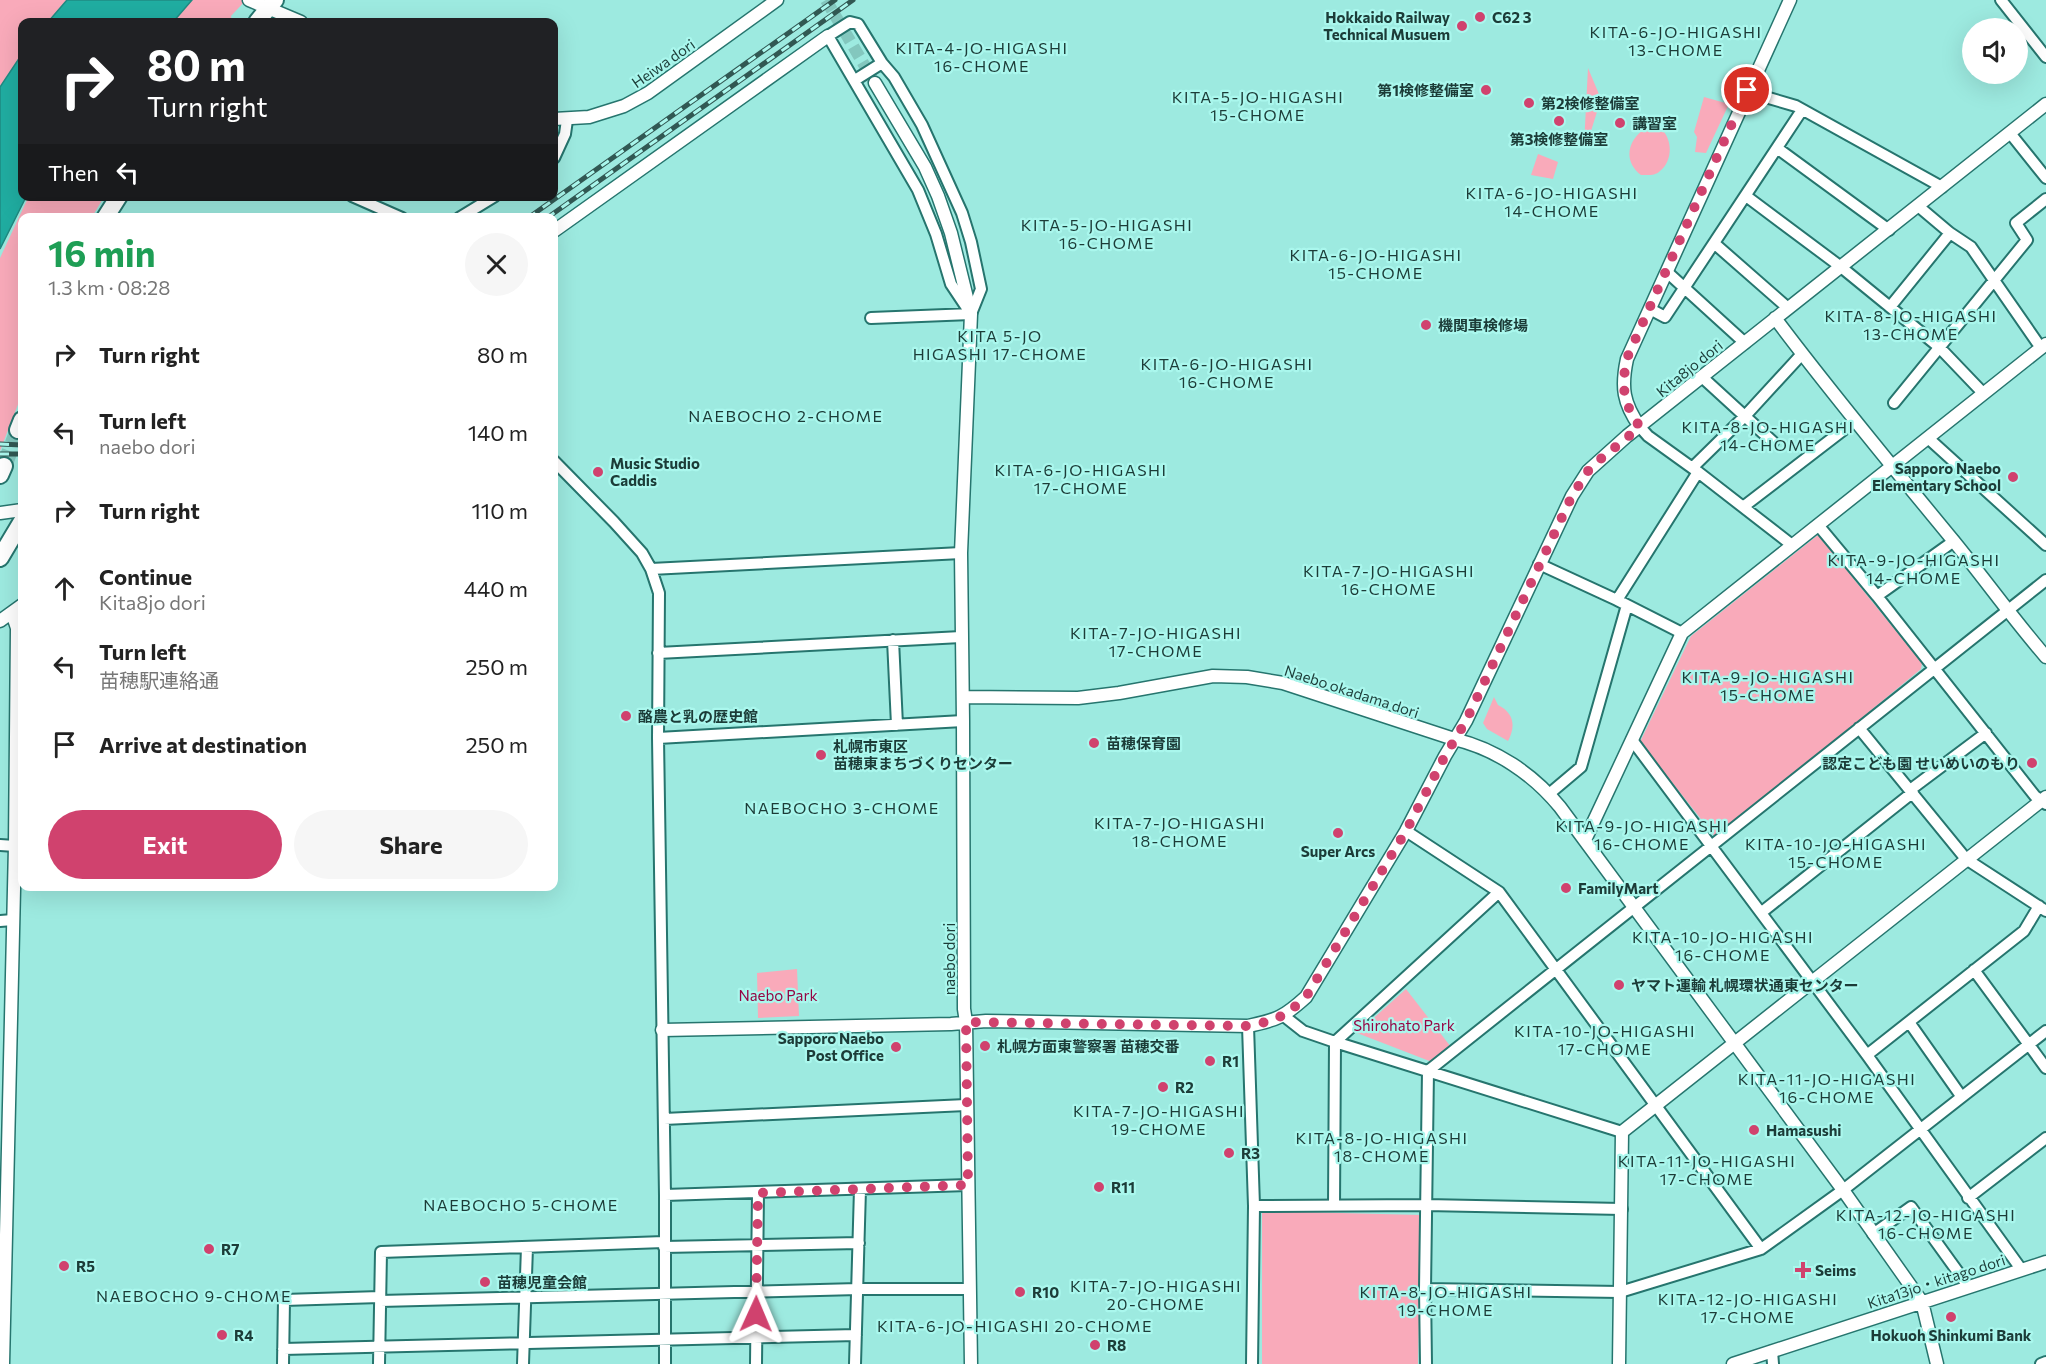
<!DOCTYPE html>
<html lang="en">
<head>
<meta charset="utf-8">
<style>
  :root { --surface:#fff; --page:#f6f6f6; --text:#222; --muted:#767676; --accent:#d0426e }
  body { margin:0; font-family:Commissioner,"Noto Sans JP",sans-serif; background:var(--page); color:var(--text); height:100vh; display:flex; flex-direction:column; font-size:22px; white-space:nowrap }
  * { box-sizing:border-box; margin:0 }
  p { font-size:20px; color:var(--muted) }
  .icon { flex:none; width:33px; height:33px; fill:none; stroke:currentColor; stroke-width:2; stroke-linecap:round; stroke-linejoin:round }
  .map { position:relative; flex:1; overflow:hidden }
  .details { position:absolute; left:18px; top:213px; width:540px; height:678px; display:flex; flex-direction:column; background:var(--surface); border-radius:12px; box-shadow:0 6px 24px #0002 }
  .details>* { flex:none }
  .top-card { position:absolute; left:18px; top:18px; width:540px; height:183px; border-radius:12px; box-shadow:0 6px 24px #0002; background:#202124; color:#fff; overflow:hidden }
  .buttons { position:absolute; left:1962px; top:18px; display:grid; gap:12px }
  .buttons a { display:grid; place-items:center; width:66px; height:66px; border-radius:50%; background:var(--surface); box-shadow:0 6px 24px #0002; font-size:30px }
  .pin { position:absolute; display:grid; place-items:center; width:51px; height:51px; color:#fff; margin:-26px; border:3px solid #fff; border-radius:50%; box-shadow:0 2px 6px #0007 }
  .me { position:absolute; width:66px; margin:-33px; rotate:1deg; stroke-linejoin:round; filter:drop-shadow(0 0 4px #0008) }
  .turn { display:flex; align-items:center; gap:21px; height:126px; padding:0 30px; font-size:27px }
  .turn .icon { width:78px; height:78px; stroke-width:2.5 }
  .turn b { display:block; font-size:42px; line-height:51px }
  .then { display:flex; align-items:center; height:57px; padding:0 30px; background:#0003; gap:12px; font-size:22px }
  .round { display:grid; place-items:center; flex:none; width:63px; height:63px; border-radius:32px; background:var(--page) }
  .headline { display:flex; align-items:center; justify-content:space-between; height:102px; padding:0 30px }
  h1 { font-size:36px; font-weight:700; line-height:45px; color:#1e9e55 }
  .primary-button { display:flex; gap:12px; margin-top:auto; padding:12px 30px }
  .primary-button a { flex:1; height:69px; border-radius:36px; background:var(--accent); color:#fff; font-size:24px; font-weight:700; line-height:69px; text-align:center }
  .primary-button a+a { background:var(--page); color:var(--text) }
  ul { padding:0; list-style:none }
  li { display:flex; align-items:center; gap:18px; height:78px; padding:0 30px }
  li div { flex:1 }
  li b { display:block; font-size:22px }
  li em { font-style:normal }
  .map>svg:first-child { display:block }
  .green { fill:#f9aaba }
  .water { fill:#20ada1; stroke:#1f8b82; stroke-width:1.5 }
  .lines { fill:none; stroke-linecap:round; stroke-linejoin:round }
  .tertiary-tunnel { stroke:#83c7be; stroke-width:12; stroke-dasharray:12 6; stroke-linecap:butt }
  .trunk-tunnel { stroke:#83c7be; stroke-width:16; stroke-dasharray:16 8; stroke-linecap:butt }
  .minor-casing { stroke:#26756e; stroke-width:14 }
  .tertiary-casing { stroke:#26756e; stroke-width:15 }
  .trunk-casing { stroke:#26756e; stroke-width:20 }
  .minor { stroke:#fff; stroke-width:10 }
  .tertiary { stroke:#fff; stroke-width:12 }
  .trunk { stroke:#fff; stroke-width:16 }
  .rail-casing { stroke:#315853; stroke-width:5 }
  .rail { stroke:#aaf7ed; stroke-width:3; stroke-dasharray:9; stroke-linecap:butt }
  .route { stroke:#d0426e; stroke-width:10; stroke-dasharray:0 18 }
  .poi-dot { fill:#d0426e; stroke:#aaf7ed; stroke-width:2 }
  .labels { text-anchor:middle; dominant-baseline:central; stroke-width:4.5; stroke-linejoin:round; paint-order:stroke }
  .poi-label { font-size:15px; font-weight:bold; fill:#1c3c38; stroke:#aaf7ed; text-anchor:start }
  .street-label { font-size:15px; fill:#1c3c38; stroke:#aaf7ed }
  .park-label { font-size:15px; fill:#960543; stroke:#aaf7ed }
  .neighbourhood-label { font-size:16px; letter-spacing:1.5px; fill:#1c3c38; stroke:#aaf7ed }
</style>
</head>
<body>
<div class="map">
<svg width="2046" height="1364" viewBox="0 0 2046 1364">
  <rect width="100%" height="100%" fill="#9deae0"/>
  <!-- green -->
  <path class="green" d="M0,0H82L64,22H22V65L0,86Z
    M192,0H246L231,16L232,22H172Z
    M1588,68L1601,99L1586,147L1584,145Z
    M1704,97L1729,104L1706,153L1695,152L1697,137L1694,132Z
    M1647,127L1660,128C1673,138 1673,161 1660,171C1655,176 1648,175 1641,175C1622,160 1628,139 1647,127Z
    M1538,154L1558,162L1553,179L1531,175Z
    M31,196L104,197L92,217L22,218V394L0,451V258L26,202Z
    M1818,535L1922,663L1921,669L1716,838L1640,742L1691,636Z
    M1494,697L1498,705C1514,713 1516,726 1508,741L1487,729L1483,723Z
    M797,969L799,1016L758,1018L757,973Z
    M1406,989L1451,1047L1432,1062L1357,1033Z
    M1262,1211L1421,1215L1418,1364H1262Z"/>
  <!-- water -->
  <path class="water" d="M67,0H192L173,22H48Z
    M22,54V196L26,197L0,249V87Z"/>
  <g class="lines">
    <!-- tertiary-tunnel -->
    <path class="tertiary-tunnel" d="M826,0L873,80"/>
    <!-- trunk-tunnel -->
    <path class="trunk-tunnel" d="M4,466L18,430"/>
    <!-- minor casing -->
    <g class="minor-casing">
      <path id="minor" d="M2001,0L2046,57
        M850,22L858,24L882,63L894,77L922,125L962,213L971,242L981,289L971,314L951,284L936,234L918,190L828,36Z
        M855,80L882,63
        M1747,90L1755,94L1796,106L1942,187
        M2010,133L2046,178
        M1777,148L1889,230
        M554,158L565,134L567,120
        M352,196L402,218
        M1746,196L1841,267L1939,347L1983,393
        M1918,206L1950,233L1971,247L2041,348
        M459,218L495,196
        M1715,244L1788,308
        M1667,272L1745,343
        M1890,307L1950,233
        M1650,309L1665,317L1802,110
        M871,318L971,314
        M1702,377L1773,442
        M1894,403L2027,240L2016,223L2046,199
        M1640,427L1648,436L1698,472L1792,545
        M1928,438L2046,545
        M554,461L614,522L642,553L651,569L659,593L658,738L665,1195V1364
        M1693,467L1745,416L1802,354
        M1743,507L1855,421
        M1818,525L1877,596L2035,796L2046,804
        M1539,564L1617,600L1682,633
        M651,569L961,553
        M1877,596L1954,541
        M1617,600L1698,472
        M893,640L897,725
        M658,653L961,637
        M1859,728L1966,859L2046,911
        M658,738L963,721
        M1632,740L1867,1055L2021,1269
        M1549,794L1581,767L1627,605
        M1406,831L1499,892L1761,1249
        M0,845L15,846
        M1762,912L1912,793L1914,787L1986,733
        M0,921L13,920
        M1974,970L2046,1068
        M1284,1016L1303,1031L1335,1042L1622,1132
        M1909,1022L1961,1096
        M1248,1026L1254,1206
        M1867,1055L2024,931L2039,906
        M664,1119L966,1105
        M665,1195L968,1185
        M1968,1198L2046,1138
        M1334,1206L1335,1042L1499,892
        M1873,1234L1911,1207L1968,1286
        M664,1247L859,1243
        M1425,1289L1620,1292L1761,1249L1843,1190L2046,1031
        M380,1301L858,1289H970
        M283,1349L856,1335
        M1772,1351L1773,1364
        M283,1364L284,1300L380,1297
        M379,1364L381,1252L664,1242
        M523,1364L527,1247
        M756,1364L758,1193
        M855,1364L860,1189
        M1252,1364L1254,1206L1426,1205L1622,1209
        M1426,1364L1425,1289L1428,1071L2046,580
        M2041,1364L2046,1362"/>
    </g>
    <!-- tertiary casing -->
    <g class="tertiary-casing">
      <path id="tertiary" d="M249,0L301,22
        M875,83L925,167L938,196L951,233L971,314L961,553L963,721L964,1009L966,1022L971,1364
        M554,119L589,117L624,106L648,93L777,0
        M554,231L828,36
        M1775,318C1832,394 1892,466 1952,539C1984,578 2013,619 2046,657
        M1640,427C1623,403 1621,387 1627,359L1790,0
        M0,513L22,510
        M0,621L22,605
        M963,697L1078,698L1119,693L1213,676L1247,677L1283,683L1454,739C1496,749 1533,774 1560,807L1843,1190L1922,1302L1937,1364
        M1585,840L1682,633L2046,344
        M662,1030L951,1024L986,1021L1248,1026C1277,1020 1284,1017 1306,997L1406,831L1445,756L1466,721L1572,496L1588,471L1627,436L2046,104
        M3,1364L15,846L17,628L12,613
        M1619,1364L1622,1132L2046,797
        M1733,1364L2046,1262"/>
    </g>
    <!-- trunk casing -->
    <g class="trunk-casing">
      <path id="trunk" d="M257,22L275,0
        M105,218L119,196
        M18,430L22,420
        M0,475L4,466
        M0,558L22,521"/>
    </g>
    <!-- minor -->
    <use href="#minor" class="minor"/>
    <!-- tertiary -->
    <use href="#tertiary" class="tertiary"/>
    <!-- trunk -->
    <use href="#trunk" class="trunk"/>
    <!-- rail casing -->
    <g class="rail-casing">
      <path id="rail" d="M528,218L835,0
        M547,218L853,0
        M0,444L22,445
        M0,454H22"/>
    </g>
    <!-- rail -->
    <use href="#rail" class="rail"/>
  </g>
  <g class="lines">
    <!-- route -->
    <path class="route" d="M756,1314L758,1193L968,1185L966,1022L1248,1026C1277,1020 1284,1017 1306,997L1406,831L1445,756L1466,721L1572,496L1588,471L1597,462L1640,427C1623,403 1621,387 1627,358L1747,90"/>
  </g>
  <!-- markers -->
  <g class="poi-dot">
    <circle cx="1480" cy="17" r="6"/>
    <circle cx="1462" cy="26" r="6"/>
    <circle cx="1486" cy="90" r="6"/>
    <circle cx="1529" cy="103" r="6"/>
    <circle cx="1559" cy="121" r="6"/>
    <circle cx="1620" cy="123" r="6"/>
    <circle cx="1426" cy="325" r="6"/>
    <circle cx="598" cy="472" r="6"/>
    <circle cx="2013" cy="477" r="6"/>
    <circle cx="626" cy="716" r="6"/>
    <circle cx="1094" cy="743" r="6"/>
    <circle cx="821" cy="755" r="6"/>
    <circle cx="2032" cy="763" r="6"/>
    <circle cx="1338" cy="833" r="6"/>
    <circle cx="1566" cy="888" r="6"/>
    <circle cx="1619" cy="985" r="6"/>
    <circle cx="985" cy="1046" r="6"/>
    <circle cx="896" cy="1047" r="6"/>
    <circle cx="1210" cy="1061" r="6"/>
    <circle cx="1163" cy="1087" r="6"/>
    <circle cx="1754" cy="1130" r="6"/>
    <circle cx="1229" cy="1153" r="6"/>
    <circle cx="1099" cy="1187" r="6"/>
    <circle cx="209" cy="1249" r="6"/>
    <circle cx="64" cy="1266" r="6"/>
    <path d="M1800 1261h6v6h6v6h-6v6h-6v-6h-6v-6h6z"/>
    <circle cx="485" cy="1282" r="6"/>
    <circle cx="1020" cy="1292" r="6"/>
    <circle cx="1951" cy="1317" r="6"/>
    <circle cx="222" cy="1335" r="6"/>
    <circle cx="1095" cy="1345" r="6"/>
  </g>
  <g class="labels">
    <!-- poi labels -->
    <g class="poi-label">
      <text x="1450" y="17" text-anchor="end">Hokkaido Railway<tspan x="1450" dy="17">Technical Musuem</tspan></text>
      <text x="1492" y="17">C62 3</text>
      <text x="1474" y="90" text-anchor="end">第1検修整備室</text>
      <text x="1541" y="103">第2検修整備室</text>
      <text x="1632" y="123">講習室</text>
      <text x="1559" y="139" text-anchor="middle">第3検修整備室</text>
      <text x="1438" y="325">機関車検修場</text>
      <text x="610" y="463">Music Studio<tspan x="610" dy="17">Caddis</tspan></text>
      <text x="2001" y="468" text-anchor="end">Sapporo Naebo<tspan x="2001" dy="17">Elementary School</tspan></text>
      <text x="638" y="716">酪農と乳の歴史館</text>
      <text x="1106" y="743">苗穂保育園</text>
      <text x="833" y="746">札幌市東区<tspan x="833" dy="17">苗穂東まちづくりセンター</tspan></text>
      <text x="2020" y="763" text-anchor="end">認定こども園 せいめいのもり</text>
      <text x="1338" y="851" text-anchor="middle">Super Arcs</text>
      <text x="1578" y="888">FamilyMart</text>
      <text x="1631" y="985">ヤマト運輸 札幌環状通東センター</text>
      <text x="884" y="1038" text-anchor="end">Sapporo Naebo<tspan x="884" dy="17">Post Office</tspan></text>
      <text x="997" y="1046">札幌方面東警察署 苗穂交番</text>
      <text x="1222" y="1061">R1</text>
      <text x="1175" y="1087">R2</text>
      <text x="1766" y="1130">Hamasushi</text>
      <text x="1241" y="1153">R3</text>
      <text x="1111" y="1187">R11</text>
      <text x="221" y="1249">R7</text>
      <text x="76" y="1266">R5</text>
      <text x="1815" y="1270">Seims</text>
      <text x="497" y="1282">苗穂児童会館</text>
      <text x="1032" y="1292">R10</text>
      <text x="234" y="1335">R4</text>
      <text x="1951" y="1335" text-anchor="middle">Hokuoh Shinkumi Bank</text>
      <text x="1107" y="1345">R8</text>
    </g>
    <!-- street labels -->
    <g class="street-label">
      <text transform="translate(663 63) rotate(-35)">Heiwa dori</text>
      <text transform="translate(1689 368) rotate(-39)">Kita8jo dori</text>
      <text transform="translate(1352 691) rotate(18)">Naebo okadama dori</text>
      <text transform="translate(949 959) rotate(-90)">naebo dori</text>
      <text transform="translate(1936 1281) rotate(-18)">Kita13jo・kitago dori</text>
    </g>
    <!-- park labels -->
    <g class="park-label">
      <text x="778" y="995">Naebo Park</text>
      <text x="1404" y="1025">Shirohato Park</text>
    </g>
    <!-- neighbourhood labels -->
    <g class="neighbourhood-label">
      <text x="1676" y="31">KITA-6-JO-HIGASHI<tspan x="1676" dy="18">13-CHOME</tspan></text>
      <text x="982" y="47">KITA-4-JO-HIGASHI<tspan x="982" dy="18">16-CHOME</tspan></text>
      <text x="1258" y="96">KITA-5-JO-HIGASHI<tspan x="1258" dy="18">15-CHOME</tspan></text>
      <text x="1552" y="192">KITA-6-JO-HIGASHI<tspan x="1552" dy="18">14-CHOME</tspan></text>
      <text x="1107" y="224">KITA-5-JO-HIGASHI<tspan x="1107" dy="18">16-CHOME</tspan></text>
      <text x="1376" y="254">KITA-6-JO-HIGASHI<tspan x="1376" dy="18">15-CHOME</tspan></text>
      <text x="1911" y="315">KITA-8-JO-HIGASHI<tspan x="1911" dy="18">13-CHOME</tspan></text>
      <text x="1000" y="335">KITA 5-JO<tspan x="1000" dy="18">HIGASHI 17-CHOME</tspan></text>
      <text x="1227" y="363">KITA-6-JO-HIGASHI<tspan x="1227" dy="18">16-CHOME</tspan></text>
      <text x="786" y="415">NAEBOCHO 2-CHOME</text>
      <text x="1768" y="426">KITA-8-JO-HIGASHI<tspan x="1768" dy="18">14-CHOME</tspan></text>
      <text x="1081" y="469">KITA-6-JO-HIGASHI<tspan x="1081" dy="18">17-CHOME</tspan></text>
      <text x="1914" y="559">KITA-9-JO-HIGASHI<tspan x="1914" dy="18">14-CHOME</tspan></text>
      <text x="1389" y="570">KITA-7-JO-HIGASHI<tspan x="1389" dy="18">16-CHOME</tspan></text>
      <text x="1156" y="632">KITA-7-JO-HIGASHI<tspan x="1156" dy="18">17-CHOME</tspan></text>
      <text x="1768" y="676">KITA-9-JO-HIGASHI<tspan x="1768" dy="18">15-CHOME</tspan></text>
      <text x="842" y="807">NAEBOCHO 3-CHOME</text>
      <text x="1180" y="822">KITA-7-JO-HIGASHI<tspan x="1180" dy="18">18-CHOME</tspan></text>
      <text x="1642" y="825">KITA-9-JO-HIGASHI<tspan x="1642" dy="18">16-CHOME</tspan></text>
      <text x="1836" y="843">KITA-10-JO-HIGASHI<tspan x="1836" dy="18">15-CHOME</tspan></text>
      <text x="1723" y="936">KITA-10-JO-HIGASHI<tspan x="1723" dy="18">16-CHOME</tspan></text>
      <text x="1605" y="1030">KITA-10-JO-HIGASHI<tspan x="1605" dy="18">17-CHOME</tspan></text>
      <text x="1827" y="1078">KITA-11-JO-HIGASHI<tspan x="1827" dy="18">16-CHOME</tspan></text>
      <text x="1159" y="1110">KITA-7-JO-HIGASHI<tspan x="1159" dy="18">19-CHOME</tspan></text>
      <text x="1382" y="1137">KITA-8-JO-HIGASHI<tspan x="1382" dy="18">18-CHOME</tspan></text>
      <text x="1707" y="1160">KITA-11-JO-HIGASHI<tspan x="1707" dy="18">17-CHOME</tspan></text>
      <text x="521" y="1204">NAEBOCHO 5-CHOME</text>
      <text x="1926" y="1214">KITA-12-JO-HIGASHI<tspan x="1926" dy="18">16-CHOME</tspan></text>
      <text x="1156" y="1285">KITA-7-JO-HIGASHI<tspan x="1156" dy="18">20-CHOME</tspan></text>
      <text x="1446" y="1291">KITA-8-JO-HIGASHI<tspan x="1446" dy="18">19-CHOME</tspan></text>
      <text x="194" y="1295">NAEBOCHO 9-CHOME</text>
      <text x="1748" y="1298">KITA-12-JO-HIGASHI<tspan x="1748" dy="18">17-CHOME</tspan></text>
      <text x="1015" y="1325">KITA-6-JO-HIGASHI 20-CHOME</text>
    </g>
  </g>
</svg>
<div class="buttons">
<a><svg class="icon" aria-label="sound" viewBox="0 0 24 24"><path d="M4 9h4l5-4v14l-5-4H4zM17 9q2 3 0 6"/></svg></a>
</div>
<div class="pin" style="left:1747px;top:90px;background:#d93025"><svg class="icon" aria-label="arrive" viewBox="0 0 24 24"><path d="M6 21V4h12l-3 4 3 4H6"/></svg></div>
<svg class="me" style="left:756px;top:1314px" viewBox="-20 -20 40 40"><path d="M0-17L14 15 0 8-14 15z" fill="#d0426e" stroke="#fff" stroke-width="4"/></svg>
<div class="top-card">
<div class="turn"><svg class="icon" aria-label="right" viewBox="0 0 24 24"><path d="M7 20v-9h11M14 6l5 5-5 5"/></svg><div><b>80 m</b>Turn right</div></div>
<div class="then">Then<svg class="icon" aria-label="left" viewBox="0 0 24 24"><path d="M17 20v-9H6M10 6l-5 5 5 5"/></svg></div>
</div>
<section class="details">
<div class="headline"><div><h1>16 min</h1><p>1.3 km · 08:28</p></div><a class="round"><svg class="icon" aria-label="close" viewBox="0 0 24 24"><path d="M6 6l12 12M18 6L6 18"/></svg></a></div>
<ul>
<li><svg class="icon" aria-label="right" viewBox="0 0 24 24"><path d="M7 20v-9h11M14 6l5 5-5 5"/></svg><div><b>Turn right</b></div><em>80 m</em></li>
<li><svg class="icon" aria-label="left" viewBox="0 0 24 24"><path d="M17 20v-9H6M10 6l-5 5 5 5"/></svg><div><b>Turn left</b><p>naebo dori</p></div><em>140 m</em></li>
<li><svg class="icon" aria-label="right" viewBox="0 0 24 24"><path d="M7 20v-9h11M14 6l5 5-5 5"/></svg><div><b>Turn right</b></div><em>110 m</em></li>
<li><svg class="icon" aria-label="ahead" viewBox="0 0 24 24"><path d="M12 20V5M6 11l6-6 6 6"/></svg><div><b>Continue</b><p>Kita8jo dori</p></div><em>440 m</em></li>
<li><svg class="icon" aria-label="left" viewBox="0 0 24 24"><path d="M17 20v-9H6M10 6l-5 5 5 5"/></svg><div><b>Turn left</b><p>苗穂駅連絡通</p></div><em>250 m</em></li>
<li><svg class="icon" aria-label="arrive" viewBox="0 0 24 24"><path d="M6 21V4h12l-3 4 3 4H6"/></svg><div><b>Arrive at destination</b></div><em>250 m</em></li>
</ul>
<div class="primary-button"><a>Exit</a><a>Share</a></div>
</section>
</div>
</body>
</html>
